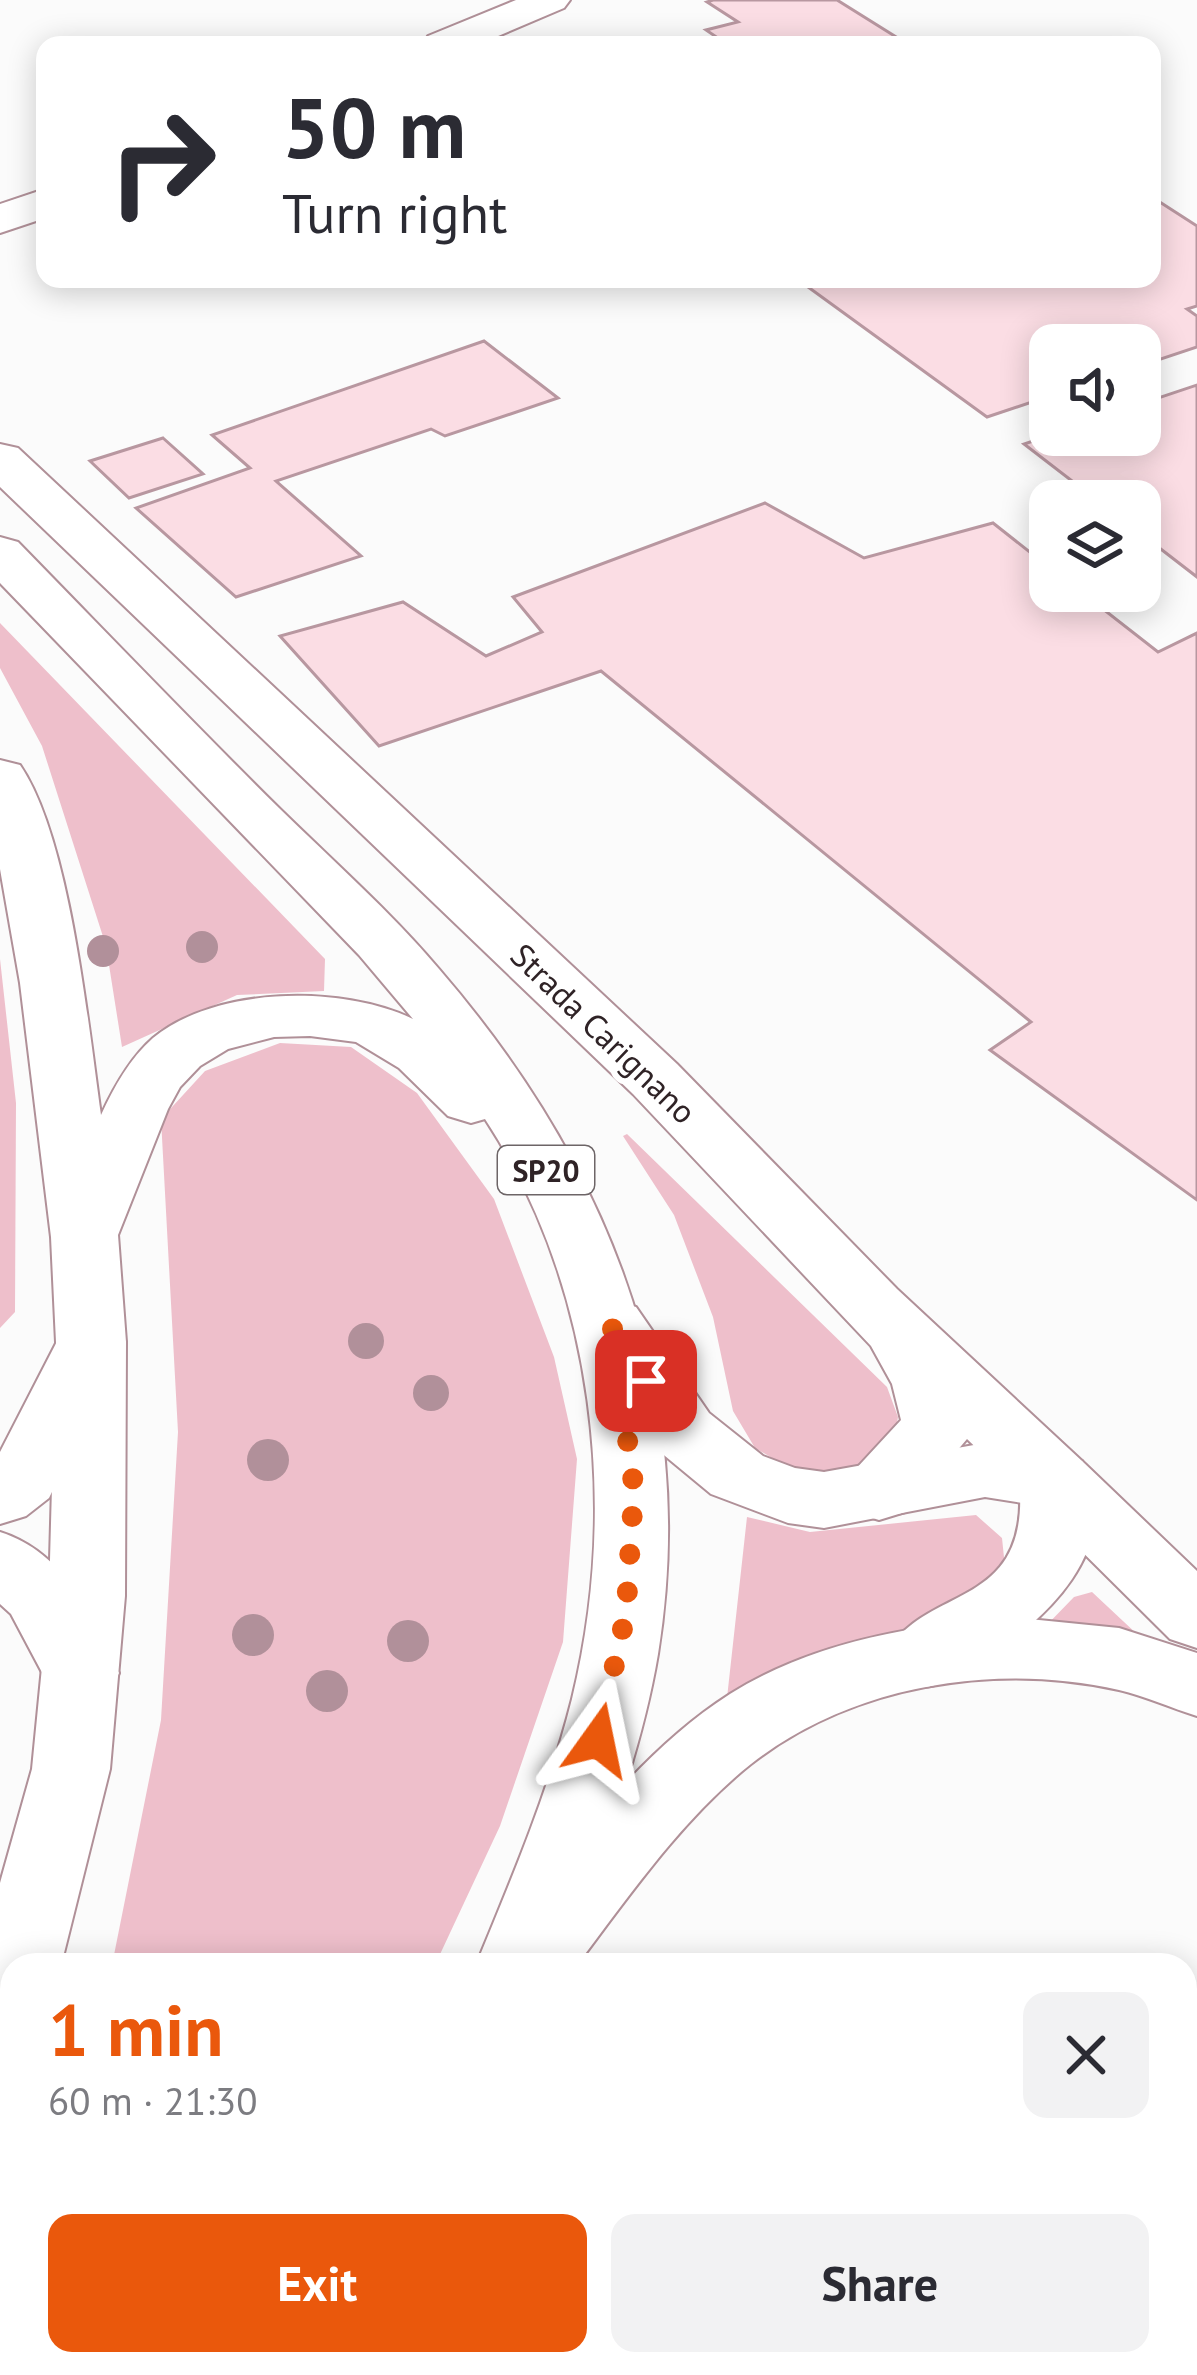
<!DOCTYPE html>
<html lang="en">
<head>
<meta charset="utf-8">
<style>
  :root { --surface:#fff; --page:#f2f2f3; --text:#2b2b33; --muted:#7c7c81; --accent:#ea580c }
  body { margin:0; font-family:"PT Sans",sans-serif; background:var(--page); color:var(--text); height:100vh; display:flex; flex-direction:column; font-size:45px; white-space:nowrap }
  * { box-sizing:border-box; margin:0 }
  p { font-size:39px; color:var(--muted) }
  .icon { flex:none; width:66px; height:66px; fill:none; stroke:currentColor; stroke-width:2; stroke-linecap:round; stroke-linejoin:round }
  .map { position:relative; flex:1; overflow:hidden }
  .sheet { position:absolute; left:0px; top:1953px; width:1197px; height:423px; display:flex; flex-direction:column; background:var(--surface); border-radius:36px 36px 0 0; box-shadow:0 6px 30px #0003 }
  .sheet>* { flex:none }
  .banner { position:absolute; left:36px; top:36px; width:1125px; height:252px; border-radius:24px; box-shadow:0 6px 30px #0003; background:#fff; color:var(--text); overflow:hidden }
  .controls { position:absolute; left:1029px; top:324px; display:grid; gap:24px }
  .controls a { display:grid; place-items:center; width:132px; height:132px; border-radius:24px; background:var(--surface); box-shadow:0 6px 30px #0003; font-size:60px }
  .pin { position:absolute; display:grid; place-items:center; width:102px; height:102px; color:#fff; margin:-51px; border-radius:24px; box-shadow:0 6px 18px #0006 }
  .me { position:absolute; width:132px; margin:-66px; rotate:12deg; stroke-linejoin:round; filter:drop-shadow(0 0 9px #0008) }
  .turn { display:flex; align-items:center; gap:42px; height:252px; padding:0 48px; font-size:54px }
  .turn .icon { width:156px; height:156px; stroke-width:2.5 }
  .turn b { display:block; font-size:84px; line-height:102px }
  .round { display:grid; place-items:center; flex:none; width:126px; height:126px; border-radius:24px; background:var(--page) }
  .summary { display:flex; align-items:center; justify-content:space-between; height:204px; padding:0 48px }
  h1 { font-size:72px; font-weight:700; line-height:90px; color:var(--accent) }
  .button { display:flex; gap:24px; margin-top:auto; padding:24px 48px }
  .button a { flex:1; height:138px; border-radius:24px; background:var(--accent); color:#fff; font-size:48px; font-weight:700; line-height:138px; text-align:center }
  .button a+a { background:var(--page); color:var(--text) }
  .map>svg:first-child { display:block }
  .green { fill:#eebfcb }
  .building { fill:#fbdde4; stroke:#b897a0; stroke-width:3 }
  .lines { fill:none; stroke-linecap:round; stroke-linejoin:round }
  .street-casing { stroke:#b09098; stroke-width:4 }
  .secondary-casing { stroke:#b09098; stroke-width:4 }
  .primary-casing { stroke:#b09098; stroke-width:4 }
  .street { fill:#fff; fill-rule:evenodd }
  .secondary { fill:#fff; fill-rule:evenodd }
  .primary { fill:#fff; fill-rule:evenodd }
  .tree { fill:#b1909a }
  .route { stroke:#ea580c; stroke-width:21; stroke-dasharray:0 37.8 }
  .labels { text-anchor:middle; dominant-baseline:central; stroke-width:12; stroke-linejoin:round; paint-order:stroke }
  .shield { fill:#fff; stroke:#6d6567; stroke-width:3 }
  .shield-label { font-size:30px; font-weight:bold; fill:#2f2326 }
  .street-label { font-size:33px; fill:#2f2326; stroke:#fff }
</style>
</head>
<body>
<div class="map">
<svg width="1197" height="2375" viewBox="0 0 1197 2375">
  <rect width="100%" height="100%" fill="#fbfbfb"/>
  <!-- green -->
  <path class="green" d="M0,623L325,959L324,991L237,995L122,1047L106,946L42,746L0,668Z
    M0,959L16,1103L15,1312L0,1328Z
    M280,1043L351,1047L417,1093L494,1199L554,1357L577,1459L563,1642L500,1826L435,1965H112L161,1720L178,1432L161,1119L205,1071Z
    M627,1134L887,1387L898,1417L892,1454L845,1478H806L755,1448L733,1411L713,1317L674,1215L623,1136Z
    M976,1515L1002,1538L1006,1577L966,1617L727,1698L747,1517L810,1532Z
    M1092,1592L1139,1636L1041,1631L1074,1597Z
    M12,2234V2364H273L267,2375H0V2278Z"/>
  <!-- building -->
  <path class="building" d="M837,0L909,45H728L706,30L738,22L707,2L713,0Z
    M1152,197L1197,226V306L1187,309L1197,316V347L1140,366V345H1050V396L987,417L797,279H1152Z
    M484,341L558,398L445,436L431,429L276,481L361,556L236,597L136,508L250,468L212,435Z
    M1197,385V577L1140,533V501H1098L1024,444L1051,435H1140V404Z
    M163,438L203,474L129,498L90,461Z
    M765,503L864,558L993,523L1050,568V591H1080L1158,652L1197,633V1200L990,1050L1031,1022L601,671L379,746L280,636L403,602L486,656L542,632L513,597Z"/>
  <g class="lines">
    <!-- street casing -->
    <g class="street-casing">
      <path id="street" d="M516,0H570L564,8L477,45H422L428,36Z
        M45,189V218L0,233V204Z
        M0,444L18,448L677,1064L897,1289L1082,1461C1128,1547 1043,1625 975,1664C961,1672 940,1687 923,1687C915,1687 903,1680 896,1678L885,1656C922,1584 1026,1612 1020,1490L967,1439L905,1512L879,1520L853,1512L843,1492L853,1472L901,1420L892,1384L871,1346L633,1094L0,487Z
        M91,1317L116,1324L126,1342L49,1498L26,1516L0,1524V1452L66,1324Z
        M0,1532C66,1553 90,1615 119,1673L108,1695L81,1704L54,1695L11,1614L0,1604Z"/>
    </g>
    <!-- secondary casing -->
    <g class="secondary-casing">
      <path id="secondary" d="M612,1300L636,1307L709,1413L763,1456L795,1468L824,1472L985,1443L1056,1453L1082,1461L1197,1571V1648L1170,1639L1035,1505L985,1497L824,1528L788,1523L711,1494L659,1451L577,1325L588,1307Z
        M1019,1618L1119,1628L1197,1653V1716C1171,1708 1145,1696 1119,1690C995,1662 852,1685 751,1764C683,1818 629,1896 577,1965H486L499,1939C566,1853 636,1754 730,1694C814,1641 921,1623 1019,1618Z"/>
    </g>
    <!-- primary casing -->
    <g class="primary-casing">
      <path id="primary" d="M0,537L18,542C105,631 191,721 279,808C333,861 390,911 439,969C608,1165 700,1392 658,1654C640,1761 598,1864 560,1965H476C512,1878 549,1790 572,1699C619,1506 595,1287 485,1119L471,1123L448,1116L399,1068L356,1042L310,1036L274,1037L228,1049L200,1066L180,1087L168,1109L118,1235L126,1342L125,1596L110,1769L61,1965H12V2068L0,2073V1883L32,1769L49,1596L56,1342L51,1237L20,983L0,869V760L20,765C70,838 88,1024 101,1115C114,1087 130,1058 153,1038C216,986 342,985 413,1019L359,955L0,583Z
        M313,2364H405L400,2375H308Z"/>
    </g>
    <!-- street -->
    <use href="#street" class="street"/>
    <!-- secondary -->
    <use href="#secondary" class="secondary"/>
    <!-- primary -->
    <use href="#primary" class="primary"/>
  </g>
  <!-- trees -->
  <g class="tree">
    <circle cx="202" cy="947" r="16"/>
    <circle cx="103" cy="951" r="16"/>
    <circle cx="366" cy="1341" r="18"/>
    <circle cx="431" cy="1393" r="18"/>
    <circle cx="268" cy="1460" r="21"/>
    <circle cx="253" cy="1635" r="21"/>
    <circle cx="408" cy="1641" r="21"/>
    <circle cx="327" cy="1691" r="21"/>
  </g>
  <g class="lines">
    <!-- route -->
    <path class="route" d="M598,1740L626,1613L634,1488L612,1325L646,1381"/>
  </g>
  <g class="labels">
    <!-- shield labels -->
    <rect class="shield" x="498" y="1146" width="96" height="48" rx="9"/>
    <g class="shield-label">
      <text x="546" y="1170">SP20</text>
    </g>
    <!-- street labels -->
    <g class="street-label">
      <text transform="translate(604 1033) rotate(44)">Strada Carignano</text>
    </g>
  </g>
</svg>
<div class="controls">
<a><svg class="icon" aria-label="sound" viewBox="0 0 24 24"><path d="M4 9h4l5-4v14l-5-4H4zM17 9q2 3 0 6"/></svg></a>
<a><svg class="icon" aria-label="layers" viewBox="0 0 24 24"><path d="M12 4l9 5-9 5-9-5zM3 14l9 5 9-5"/></svg></a>
</div>
<div class="pin" style="left:646px;top:1381px;background:#d93025"><svg class="icon" aria-label="arrive" viewBox="0 0 24 24"><path d="M6 21V4h12l-3 4 3 4H6"/></svg></div>
<svg class="me" style="left:598px;top:1740px" viewBox="-20 -20 40 40"><path d="M0-17L14 15 0 8-14 15z" fill="#ea580c" stroke="#fff" stroke-width="4"/></svg>
<div class="banner">
<div class="turn"><svg class="icon" aria-label="right" viewBox="0 0 24 24"><path d="M7 20v-9h11M14 6l5 5-5 5"/></svg><div><b>50 m</b>Turn right</div></div>
</div>
<section class="sheet">
<div class="summary"><div><h1>1 min</h1><p>60 m · 21:30</p></div><a class="round"><svg class="icon" aria-label="close" viewBox="0 0 24 24"><path d="M6 6l12 12M18 6L6 18"/></svg></a></div>
<div class="button"><a>Exit</a><a>Share</a></div>
</section>
</div>
</body>
</html>
